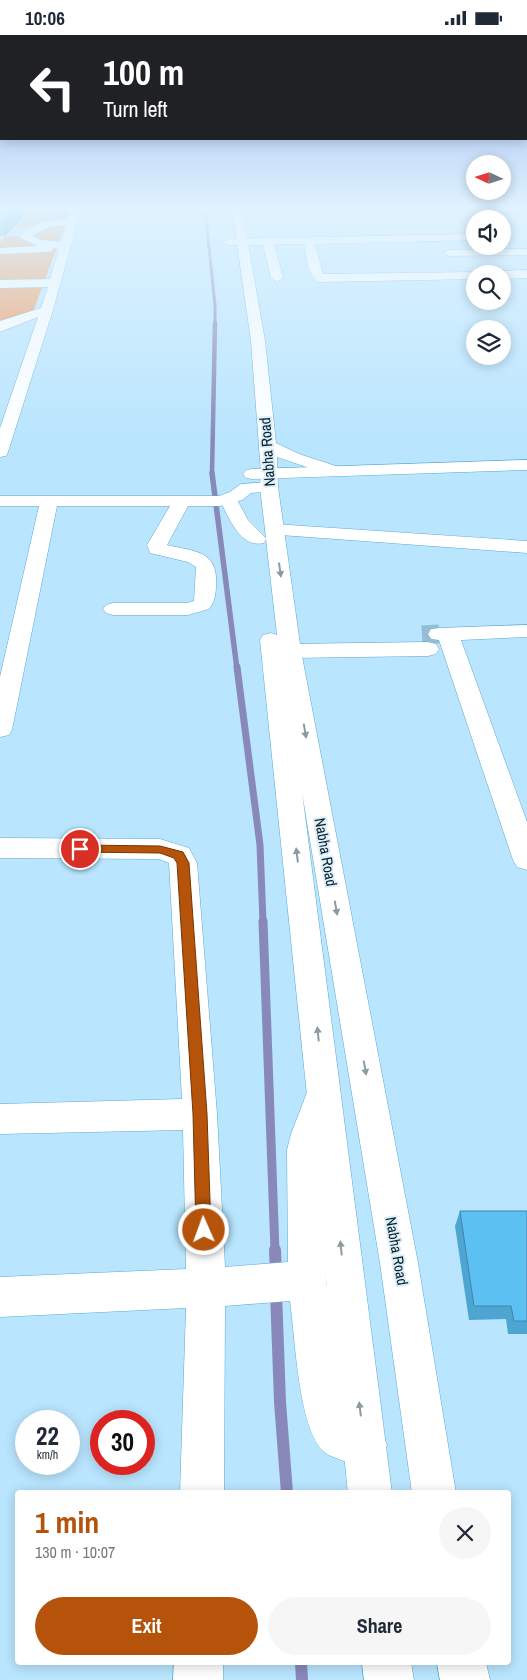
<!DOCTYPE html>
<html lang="en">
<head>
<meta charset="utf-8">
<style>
  :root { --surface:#fff; --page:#f6f6f7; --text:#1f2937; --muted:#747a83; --accent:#b45309 }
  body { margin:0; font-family:"Archivo Narrow",sans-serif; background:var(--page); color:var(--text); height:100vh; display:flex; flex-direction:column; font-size:19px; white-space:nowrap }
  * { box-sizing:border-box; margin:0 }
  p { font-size:16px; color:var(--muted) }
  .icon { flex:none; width:28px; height:28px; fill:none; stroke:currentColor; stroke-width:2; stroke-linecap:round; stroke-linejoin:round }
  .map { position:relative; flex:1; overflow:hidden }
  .side { position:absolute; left:15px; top:1455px; width:496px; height:175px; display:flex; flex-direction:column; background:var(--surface); border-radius:5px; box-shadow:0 2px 12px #0003 }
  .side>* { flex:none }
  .hud { position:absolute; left:0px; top:0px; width:528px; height:105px; box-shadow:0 2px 12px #0003; background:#202124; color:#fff; overflow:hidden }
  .needle { width:32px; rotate:274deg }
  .controls { position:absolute; left:466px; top:120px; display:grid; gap:10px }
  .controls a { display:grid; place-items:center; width:45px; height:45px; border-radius:50%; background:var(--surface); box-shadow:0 2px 12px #0003; font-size:25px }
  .speed { position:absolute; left:15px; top:1375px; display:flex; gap:10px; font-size:25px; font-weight:700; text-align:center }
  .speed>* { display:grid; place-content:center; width:65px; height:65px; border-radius:50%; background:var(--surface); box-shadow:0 2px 12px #0003; line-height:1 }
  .speed small { font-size:12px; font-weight:400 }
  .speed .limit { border:8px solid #d22; background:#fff; color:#111 }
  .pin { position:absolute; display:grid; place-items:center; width:42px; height:42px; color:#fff; margin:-21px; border:2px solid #fff; border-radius:50%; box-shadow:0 1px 5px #0007 }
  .me { position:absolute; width:55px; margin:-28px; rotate:358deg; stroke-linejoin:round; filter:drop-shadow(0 0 4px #0008) }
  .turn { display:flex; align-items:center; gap:18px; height:105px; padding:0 20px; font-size:22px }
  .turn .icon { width:65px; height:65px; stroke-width:2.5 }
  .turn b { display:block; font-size:35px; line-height:42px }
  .round { display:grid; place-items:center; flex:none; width:52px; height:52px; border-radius:26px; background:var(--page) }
  .head { display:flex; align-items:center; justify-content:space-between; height:85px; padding:0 20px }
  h1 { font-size:30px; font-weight:700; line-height:38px; color:var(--accent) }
  .button { display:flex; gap:10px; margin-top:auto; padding:10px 20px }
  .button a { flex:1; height:58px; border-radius:30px; background:var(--accent); color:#fff; font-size:20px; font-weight:700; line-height:58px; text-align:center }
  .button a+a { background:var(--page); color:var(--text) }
  .status { display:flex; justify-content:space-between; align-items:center; height:35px; padding:0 25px; background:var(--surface); direction:ltr }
  .status svg { height:14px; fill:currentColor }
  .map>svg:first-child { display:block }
  .green { fill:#f1914e }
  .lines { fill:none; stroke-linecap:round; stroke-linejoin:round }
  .stream-far5 { stroke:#8889ba; stroke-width:3 }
  .stream-far4 { stroke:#8889ba; stroke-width:4.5 }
  .stream-far3 { stroke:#8889ba; stroke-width:5.5 }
  .stream-far2 { stroke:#8889ba; stroke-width:7 }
  .stream-far1 { stroke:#8889ba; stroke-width:9 }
  .stream { stroke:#8889ba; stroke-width:12 }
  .minor-tunnel { stroke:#94bed5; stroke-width:19; stroke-dasharray:19 10; stroke-linecap:butt }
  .minor-casing { stroke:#5daad2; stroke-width:1 }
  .major-casing { stroke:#5daad2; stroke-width:1 }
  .minor { fill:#fff; fill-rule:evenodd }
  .major { fill:#fff; fill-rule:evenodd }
  .wall { fill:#4fa5d1 }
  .shaded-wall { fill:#4086aa }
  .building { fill:#5cc0f3; stroke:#4086aa }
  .oneway { fill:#8c9ba2 }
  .route { fill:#b45309; stroke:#753606 }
  .labels { text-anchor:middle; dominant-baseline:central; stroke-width:4; stroke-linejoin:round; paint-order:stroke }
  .street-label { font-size:15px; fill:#002130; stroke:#dfedf6 }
</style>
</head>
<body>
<div class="status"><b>10:06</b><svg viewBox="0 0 49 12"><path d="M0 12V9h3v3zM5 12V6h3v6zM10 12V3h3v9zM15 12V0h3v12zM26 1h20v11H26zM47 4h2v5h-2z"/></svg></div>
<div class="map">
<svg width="527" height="1645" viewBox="0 0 527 1645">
  <rect width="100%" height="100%" fill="#b9e5fe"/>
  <!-- green -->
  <path class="green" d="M34,174H71L33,277L0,289V207L5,201L24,202L33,192H16Z"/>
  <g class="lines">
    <!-- stream-far5 -->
    <path class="stream-far5" d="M205,174L215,270V290"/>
    <!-- stream-far4 -->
    <path class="stream-far4" d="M212,439L215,288"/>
    <!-- stream-far3 -->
    <path class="stream-far3" d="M212,438L237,634"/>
    <!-- stream-far2 -->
    <path class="stream-far2" d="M237,632L260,810L263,887"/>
    <!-- stream-far1 -->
    <path class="stream-far1" d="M263,886L275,1216"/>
    <!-- stream -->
    <path class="stream" d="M275,1215L276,1238
      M276,1257L280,1367L287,1458
      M301,1628L302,1645"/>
    <!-- minor-tunnel -->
    <path class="minor-tunnel" d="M422,600L439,599"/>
    <!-- minor casing -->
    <g class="minor-casing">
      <path id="minor" d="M71,174H81L53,275L8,417L6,421L0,422V393L38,282L0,297V286L41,273L48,252L0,253V245L50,244L59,214L53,213L52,216L48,217L0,219V213L37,211L19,202C30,188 50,185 68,184ZM66,190L61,207L42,205L32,201L49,192Z
        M475,199V205L315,209L323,239L479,237L480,239H475V244L320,247C307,243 307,220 304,209H274L283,243L277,247L271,243L263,210H228L222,207L228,204Z
        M527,214V220L449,221L443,218L449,215Z
        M527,235V243L502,244V239H497L502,236Z
        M527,425V435L252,444L246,443L243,439L246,435L252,434Z
        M269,447L275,448L278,452L275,456L251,458L242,465L220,471H188L167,510C192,516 218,515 216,548C216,559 215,566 209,574L188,580H113L106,578L103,574L106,570L113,568H187L194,566L196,532L188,527L150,518L147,510L170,471H57L12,695L9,700L0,702V642L39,471H0V461H219L230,457L241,449Z
        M274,489L527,506V518L267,499L265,495L267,491Z
        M527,590V602L461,605L527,787V835L517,832L513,825L439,605L431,604L428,599L431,594L439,593Z
        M428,607L436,609L439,614L436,619L428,621L290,623L273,625L265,623L262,618L265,613L290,609Z
        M0,803L160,804L189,813L197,828L217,1079L225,1232L288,1227L287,1115L291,1099L311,1047L323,1042L335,1047L340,1057L325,1099L323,1115L326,1245L346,1375L355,1387L380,1395L387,1410L380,1425C365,1432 359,1432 344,1426C337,1423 328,1421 323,1416C298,1392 295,1300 290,1266L225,1271L224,1458H180L186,1273L0,1282V1242L186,1234L183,1095L0,1099V1069L182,1064L169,828L159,824L0,823Z
        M174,1628H223V1645H173Z"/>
    </g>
    <!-- major casing -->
    <g class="major-casing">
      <path id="major" d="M232,174H242L265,306L276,408L299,419L339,432L342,436L339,440L333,441L277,422L278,452L301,616L418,1228L456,1458H412L380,1228L302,757L392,1458H348L260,605L263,600L271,598L277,600L266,504L264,508C241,514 228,482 220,465L223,461L229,460L235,461L248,485L266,503L260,452L261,438L251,306Z
        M362,1628H411L414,1645H364Z
        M437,1628H486L490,1645H440Z"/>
    </g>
    <!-- minor -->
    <use href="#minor" class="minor"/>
    <!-- major -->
    <use href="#major" class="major"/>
  </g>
  <!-- wall -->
  <path class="wall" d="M0,174H30L20,186L5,201H0Z
    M460,1176H527V1299H508L506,1284L469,1285L455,1191Z"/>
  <!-- shaded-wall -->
  <path class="shaded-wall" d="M16,174H30L20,186L5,201L3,186Z"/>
  <!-- building -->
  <path class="building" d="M0,174H16L3,186H0Z
    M460,1176H527V1286H514L511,1271H474Z"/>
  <!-- one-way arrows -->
  <defs><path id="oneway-solid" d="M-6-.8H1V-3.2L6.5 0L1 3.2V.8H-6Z" transform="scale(1.25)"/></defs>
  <g class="oneway">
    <use href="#oneway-solid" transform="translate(280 535) rotate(82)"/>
    <use href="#oneway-solid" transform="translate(305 696) rotate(80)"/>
    <use href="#oneway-solid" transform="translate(297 820) rotate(-97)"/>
    <use href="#oneway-solid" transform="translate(336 873) rotate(80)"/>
    <use href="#oneway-solid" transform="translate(318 999) rotate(-96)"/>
    <use href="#oneway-solid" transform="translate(365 1033) rotate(80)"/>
    <use href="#oneway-solid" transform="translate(341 1213) rotate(-96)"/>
    <use href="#oneway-solid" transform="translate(360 1374) rotate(-97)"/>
  </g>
  <!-- sky -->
  <linearGradient id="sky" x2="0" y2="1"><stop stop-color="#99b5ed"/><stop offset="0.43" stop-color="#e0f3ff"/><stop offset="1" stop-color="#e0f3ff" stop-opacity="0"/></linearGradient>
  <rect width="527" height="405" fill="url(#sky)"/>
  <!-- route -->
  <path class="route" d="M80,810L160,811L183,817L189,828L207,1079L211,1195L209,1200L204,1202L198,1200L196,1195L193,1079L177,828L174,823L160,818L76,817L74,814Z"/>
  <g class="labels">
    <!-- street labels -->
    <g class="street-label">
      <text transform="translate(267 417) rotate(-94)">Nabha Road</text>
      <text transform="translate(326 817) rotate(80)">Nabha Road</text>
      <text transform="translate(397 1216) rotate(80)">Nabha Road</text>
    </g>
  </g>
</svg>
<div class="controls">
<a><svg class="needle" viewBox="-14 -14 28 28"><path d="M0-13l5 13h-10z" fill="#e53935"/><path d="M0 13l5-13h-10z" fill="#747a83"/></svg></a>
<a><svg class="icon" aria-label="sound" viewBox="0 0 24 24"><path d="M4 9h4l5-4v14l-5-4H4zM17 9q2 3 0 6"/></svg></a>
<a><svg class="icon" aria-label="search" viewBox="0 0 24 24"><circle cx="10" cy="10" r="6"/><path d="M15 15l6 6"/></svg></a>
<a><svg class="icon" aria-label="layers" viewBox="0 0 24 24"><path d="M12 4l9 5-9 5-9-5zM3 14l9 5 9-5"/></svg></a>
</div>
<div class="speed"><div>22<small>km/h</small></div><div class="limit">30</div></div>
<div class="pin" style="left:80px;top:814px;background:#d93025"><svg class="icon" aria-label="arrive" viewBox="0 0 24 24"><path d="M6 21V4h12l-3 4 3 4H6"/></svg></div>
<svg class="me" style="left:204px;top:1195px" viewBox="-20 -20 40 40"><circle r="17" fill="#b45309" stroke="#fff" stroke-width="3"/><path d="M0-11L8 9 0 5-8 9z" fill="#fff"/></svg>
<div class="hud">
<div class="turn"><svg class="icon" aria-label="left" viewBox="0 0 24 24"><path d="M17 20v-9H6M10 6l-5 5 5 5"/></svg><div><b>100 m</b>Turn left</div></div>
</div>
<section class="side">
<div class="head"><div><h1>1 min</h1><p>130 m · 10:07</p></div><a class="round"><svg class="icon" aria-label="close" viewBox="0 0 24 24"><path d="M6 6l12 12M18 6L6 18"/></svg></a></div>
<div class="button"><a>Exit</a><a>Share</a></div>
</section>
</div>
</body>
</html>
